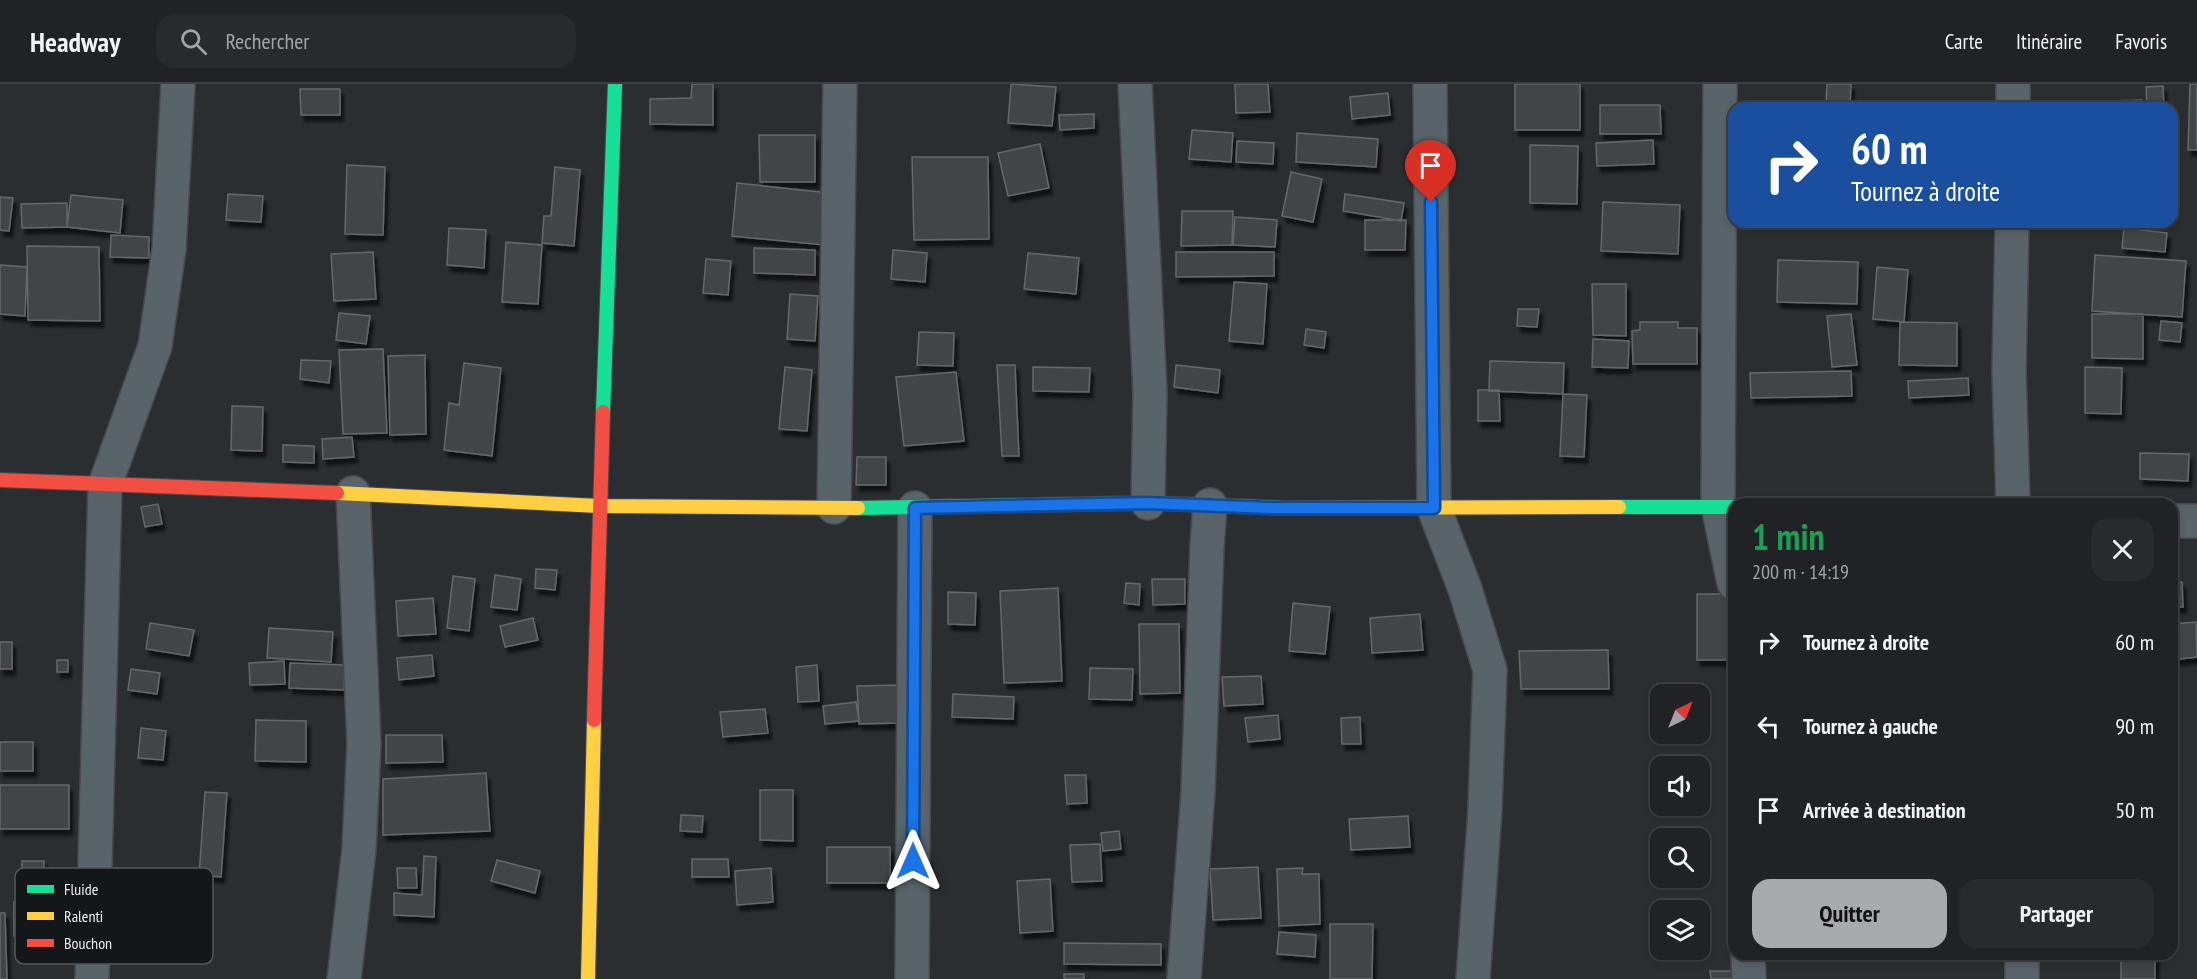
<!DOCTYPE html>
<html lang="fr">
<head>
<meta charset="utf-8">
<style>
  :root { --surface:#202225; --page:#282a2d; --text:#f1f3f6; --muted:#a2a4a7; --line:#3d3f42; --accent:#a7abae }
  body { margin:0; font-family:"PT Sans Narrow",sans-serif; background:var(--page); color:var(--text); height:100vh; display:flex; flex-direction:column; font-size:22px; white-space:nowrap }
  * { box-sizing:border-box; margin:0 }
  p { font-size:20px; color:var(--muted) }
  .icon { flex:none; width:33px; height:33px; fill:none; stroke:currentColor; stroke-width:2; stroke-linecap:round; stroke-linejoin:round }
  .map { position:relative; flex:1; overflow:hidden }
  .side { position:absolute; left:1728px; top:414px; width:450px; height:462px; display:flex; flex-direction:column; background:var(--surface); border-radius:18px; box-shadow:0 3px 9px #0003,0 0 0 2px var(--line) }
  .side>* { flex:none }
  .hud { position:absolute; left:1728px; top:18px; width:450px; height:126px; border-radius:18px; box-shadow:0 3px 9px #0003,0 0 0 2px var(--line); background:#1a4fa0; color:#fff; overflow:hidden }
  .needle { width:39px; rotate:43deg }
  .tools { position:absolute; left:1650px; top:600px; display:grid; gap:12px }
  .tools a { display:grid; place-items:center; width:60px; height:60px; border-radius:12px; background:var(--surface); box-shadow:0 3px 9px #0003,0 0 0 2px var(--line); font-size:30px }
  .pin { position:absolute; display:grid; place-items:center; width:51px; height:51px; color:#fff; margin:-62px -26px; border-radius:50% 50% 50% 0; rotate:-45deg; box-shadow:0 0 6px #0007 }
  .pin .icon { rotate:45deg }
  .me { position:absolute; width:66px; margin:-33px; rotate:0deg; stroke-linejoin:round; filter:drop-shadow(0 0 4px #0008) }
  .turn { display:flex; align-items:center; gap:21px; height:126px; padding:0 24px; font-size:27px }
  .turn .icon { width:78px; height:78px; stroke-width:2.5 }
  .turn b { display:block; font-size:42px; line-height:51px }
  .round { display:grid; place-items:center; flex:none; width:63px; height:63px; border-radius:18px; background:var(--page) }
  .overview { display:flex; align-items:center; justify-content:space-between; height:102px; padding:0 24px }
  h1 { font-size:36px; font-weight:700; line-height:45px; color:#1e9e55 }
  .primary-button { display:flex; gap:12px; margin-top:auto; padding:12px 24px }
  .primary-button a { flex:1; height:69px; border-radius:18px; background:var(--accent); color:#111; font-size:24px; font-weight:700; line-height:69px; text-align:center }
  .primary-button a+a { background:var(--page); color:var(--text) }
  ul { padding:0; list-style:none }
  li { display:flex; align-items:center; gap:18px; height:84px; padding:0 24px }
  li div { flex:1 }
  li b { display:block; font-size:22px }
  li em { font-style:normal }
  header { display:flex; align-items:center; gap:36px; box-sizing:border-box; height:84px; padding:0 30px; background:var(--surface); border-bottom:2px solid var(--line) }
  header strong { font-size:28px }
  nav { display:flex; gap:33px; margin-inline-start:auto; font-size:21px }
  .search { width:420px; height:54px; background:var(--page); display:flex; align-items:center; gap:15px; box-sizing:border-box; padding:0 21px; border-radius:18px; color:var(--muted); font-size:22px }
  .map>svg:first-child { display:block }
  .building { fill:#434547; stroke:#65686a; stroke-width:1.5; filter:url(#shadow) }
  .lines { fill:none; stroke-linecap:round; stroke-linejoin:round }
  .street-casing { stroke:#47494b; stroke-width:36 }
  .fast-casing { stroke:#47494b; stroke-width:16 }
  .slow-casing { stroke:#47494b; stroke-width:16 }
  .jam-casing { stroke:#47494b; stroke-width:16 }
  .street { stroke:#58636a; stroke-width:33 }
  .fast { stroke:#16e098; stroke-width:14 }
  .slow { stroke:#ffcf43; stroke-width:14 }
  .jam { stroke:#f24e42; stroke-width:14 }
  .route-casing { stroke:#114b97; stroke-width:15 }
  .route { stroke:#1a73e8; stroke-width:10 }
  .key { fill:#141719; stroke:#54585a; stroke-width:1.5 }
  .key-label { font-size:16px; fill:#eaeef1 }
</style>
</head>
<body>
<header>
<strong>Headway</strong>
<div class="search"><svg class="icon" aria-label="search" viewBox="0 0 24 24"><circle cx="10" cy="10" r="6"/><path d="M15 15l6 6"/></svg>Rechercher</div>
<nav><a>Carte</a><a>Itinéraire</a><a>Favoris</a></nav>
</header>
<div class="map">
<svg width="2197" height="895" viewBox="0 0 2197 895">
  <defs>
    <filter id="shadow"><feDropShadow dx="3.5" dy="6" stdDeviation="1.5" flood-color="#0009"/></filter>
  </defs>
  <rect width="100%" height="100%" fill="#2b2e31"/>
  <!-- building -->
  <path class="building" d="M692,0H713V41L650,40V15L691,14Z
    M1011,0L1056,3L1052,42L1008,39Z
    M1235,0H1268L1270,28L1236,29Z
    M1515,0H1580V46H1515Z
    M1827,0H1851L1850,22L1826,21Z
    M2190,0H2197V66H2188Z
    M2163,2L2164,24H2147L2146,3Z
    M300,5H340V31H301Z
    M1388,9L1390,31L1352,35L1350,13Z
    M2142,16L2143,24H2112L2111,17Z
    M1600,21H1660L1661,50H1600Z
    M1094,30V44L1060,46L1059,31Z
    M1192,46L1233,49L1231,78L1189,75Z
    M1297,49L1378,55L1376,83L1296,78Z
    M759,51H815V98H760Z
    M1653,56L1654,80L1597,82L1596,59Z
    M1237,57L1274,59L1273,80L1236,78Z
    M1040,60L1049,104L1008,112L998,69Z
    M1530,61L1578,62L1577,120L1530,119Z
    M912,73H988L989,155L914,156Z
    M347,81L385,83L383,151L345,150Z
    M555,83L580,86L574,162L542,159L544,132H551Z
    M1291,88L1322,95L1313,138L1282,132Z
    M737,99L829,109L825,161L732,152Z
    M228,110L263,112L261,138L226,136Z
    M1345,110L1404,119L1401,137L1343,127Z
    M71,111L123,116L120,149L67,143Z
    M0,113L13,114L9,147L0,146Z
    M1603,118L1680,121L1678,170L1601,167Z
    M67,119V143L22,144L21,120Z
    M1182,127H1233L1232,161L1181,162Z
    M1235,133L1277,136L1275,163L1233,161Z
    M1365,136H1406L1405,166H1365Z
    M449,144L486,146L484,184L447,181Z
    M2124,144L2167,149L2165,168L2122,164Z
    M111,151L149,153V174L110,173Z
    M506,158L542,161L538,220L502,218Z
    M27,162L99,163L100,237L28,236Z
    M754,164L815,166V191L754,189Z
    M893,166L927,169L925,198L891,195Z
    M373,168L376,215L334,217L331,170Z
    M1176,168H1274V192L1176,193Z
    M1028,169L1079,174L1076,210L1024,205Z
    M2095,171L2186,177L2182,233L2092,227Z
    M706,175L731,177L728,211L703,209Z
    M1778,176L1858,178L1857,220L1777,218Z
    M0,181L27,183L25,232L0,230Z
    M1877,183L1908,186L1904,238L1873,235Z
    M1234,198L1267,200L1263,260L1229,257Z
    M1592,200H1626V252L1593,251Z
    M790,210L818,212L815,257L787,255Z
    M1518,225H1539L1537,243L1517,242Z
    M339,229L370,232L366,260L336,256Z
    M1851,230L1857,281L1832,283L1827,232Z
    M2092,230H2143V275L2092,274Z
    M2161,237L2182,239L2180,258L2159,256Z
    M1640,238H1678V244H1697V280H1633L1632,247L1640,246Z
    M1900,238L1957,239V282L1899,281Z
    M1306,245L1326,248L1324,264L1304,261Z
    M919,248L954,249L953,282L917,281Z
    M1593,255L1629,257L1628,284L1592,283Z
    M383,265L387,349L343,350L339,266Z
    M425,271L426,350L390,351L388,272Z
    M301,276L331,277L329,299L300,295Z
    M1490,277L1564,279L1563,310L1489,307Z
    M464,279L501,284L492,372L444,366L449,319L459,321Z
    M997,281H1015L1019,372H1002Z
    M1176,281L1220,286L1218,309L1174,303Z
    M785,283L812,286L807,347L779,345Z
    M1033,283L1090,284L1089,308L1033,307Z
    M2085,283L2122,284L2121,330L2085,329Z
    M1851,287L1852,312L1751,314L1750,289Z
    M956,288L964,357L904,362L896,293Z
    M1968,294L1969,311L1909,314L1908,297Z
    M1478,306H1499L1500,337H1478Z
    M1563,310L1587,311L1584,373L1560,372Z
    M232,322L263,323L262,367L231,366Z
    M352,353L354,373L323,375L322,355Z
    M283,361L314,362V379L283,378Z
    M2140,369L2189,370L2188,397L2140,395Z
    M857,373H886V401H856Z
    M158,420L162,440L145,443L141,423Z
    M536,485L557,486L555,506L535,504Z
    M495,491L521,495L517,526L491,523Z
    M453,492L475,495L469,547L447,544Z
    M1152,495H1185V520L1153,521Z
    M2182,498L2183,523H2172V499Z
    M1126,499L1140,500L1139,521L1124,519Z
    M1058,504L1062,597L1004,599L1000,507Z
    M948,508L976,509L975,541L948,540Z
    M1697,510H1734V576H1697Z
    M433,514L436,550L398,552L396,517Z
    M1293,519L1330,523L1325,570L1289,567Z
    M1420,530L1423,566L1372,569L1370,534Z
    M533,534L538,556L505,563L500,542Z
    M2196,538L2197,573L2172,576V540Z
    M150,539L194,546L189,572L146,565Z
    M1139,540H1179L1180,609L1140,610Z
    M269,544L333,548L331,578L267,574Z
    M0,558H12V585H0Z
    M1608,566L1609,605H1521L1519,567Z
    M432,571L434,592L399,596L397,574Z
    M57,576H68V588H57Z
    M284,577L285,600L250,601L249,579Z
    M290,579L344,581V606L289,604Z
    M817,581L819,617L798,618L796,583Z
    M1090,584L1133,585L1132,616L1089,615Z
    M131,585L160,589L157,610L128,606Z
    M1261,592L1263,620L1224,622L1222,593Z
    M899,601L900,639L859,640L857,602Z
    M953,610L1014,613L1013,635L952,633Z
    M856,618L859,637L825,640L823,622Z
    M765,625L768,649L723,653L720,628Z
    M1278,631L1280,655L1248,658L1245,634Z
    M1360,633L1361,660H1342L1341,634Z
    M256,636L306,637V678L255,677Z
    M141,644L166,647L163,676L138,674Z
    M386,651H442L443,678L386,679Z
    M0,658H33V687H0Z
    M486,689L490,747L383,751V695Z
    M1065,691H1086L1087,719L1067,720Z
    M0,701H69V745H0Z
    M760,706H793V757L760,756Z
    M205,708L227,709L221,793L199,791Z
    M681,731L703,732L702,748L680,747Z
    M1408,732L1410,763L1351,766L1349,735Z
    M1119,747L1121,765L1103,767L1101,749Z
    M1100,760L1102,797L1072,798L1070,761Z
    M827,763H890V799H827Z
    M424,772L436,773L434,833L394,831V809L422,811Z
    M692,775H728L729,793H692Z
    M497,776L540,787L535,809L491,797Z
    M22,777H44V804L22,803Z
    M1258,783L1261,834L1213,836L1210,785Z
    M397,784H416L417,804H398Z
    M771,784L773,818L737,821L735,787Z
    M1303,784L1302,790H1319L1320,840L1279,842L1277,785Z
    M1050,795L1053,847L1020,849L1017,797Z
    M14,818L70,819V853L14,852Z
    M0,829H5L7,895H0Z
    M1330,840H1373L1372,895H1330Z
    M1279,848L1316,851L1315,873L1277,870Z
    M1064,859L1161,860V881L1064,880Z
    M2121,870H2155V895H2121Z
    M1710,887H1747V895H1711Z
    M1064,890H1084V895H1064Z"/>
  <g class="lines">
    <!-- street casing -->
    <g class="street-casing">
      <path id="street" d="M1135,0L1150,309L1148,419
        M1430,0L1434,424L1465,505L1490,586L1485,725L1473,895
        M1720,0L1718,422L1734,499
        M2013,0V24
        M2012,138L2009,287L2013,420
        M834,423L840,0
        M2172,437H2197
        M1748,870L1749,895
        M2022,870V895
        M92,895L105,401L155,262L169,165L178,0
        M344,895L359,765L364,660L353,409
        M912,895L915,424
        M1184,895L1198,708L1207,463L1210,421"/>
    </g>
    <!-- fast casing -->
    <g class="fast-casing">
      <path id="fast" d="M603,328L615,0
        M1619,423H1734
        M858,424L1148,419L1285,424"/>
    </g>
    <!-- slow casing -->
    <g class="slow-casing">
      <path id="slow" d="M337,409L599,422L858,424
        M1285,424L1619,423
        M588,895L594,636"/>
    </g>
    <!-- jam casing -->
    <g class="jam-casing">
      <path id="jam" d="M0,396L337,409
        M594,636L603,328"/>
    </g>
    <!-- street -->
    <use href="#street" class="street"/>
    <!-- fast -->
    <use href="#fast" class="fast"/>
    <!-- slow -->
    <use href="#slow" class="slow"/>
    <!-- jam -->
    <use href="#jam" class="jam"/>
  </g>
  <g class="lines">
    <!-- route casing -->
    <g class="route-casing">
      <path id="route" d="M913,777L915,424L1148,419L1271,424H1434L1431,118"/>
    </g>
    <!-- route -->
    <use href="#route" class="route"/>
  </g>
  <!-- legend -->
  <rect x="15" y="784" width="198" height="96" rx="9" class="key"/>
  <rect x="27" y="801" width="27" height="8" fill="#16e098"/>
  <rect x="27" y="828" width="27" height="8" fill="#ffcf43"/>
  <rect x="27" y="855" width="27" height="8" fill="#f24e42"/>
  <g class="key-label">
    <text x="64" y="811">Fluide</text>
    <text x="64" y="838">Ralenti</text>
    <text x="64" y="865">Bouchon</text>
  </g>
</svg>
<div class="tools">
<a><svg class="needle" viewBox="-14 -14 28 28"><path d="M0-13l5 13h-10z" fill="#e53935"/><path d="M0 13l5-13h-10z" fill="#a2a4a7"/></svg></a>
<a><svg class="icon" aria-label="sound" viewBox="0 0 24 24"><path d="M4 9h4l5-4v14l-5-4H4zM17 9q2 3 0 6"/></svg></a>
<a><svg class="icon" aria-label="search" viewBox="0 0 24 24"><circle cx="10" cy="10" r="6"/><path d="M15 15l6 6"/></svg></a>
<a><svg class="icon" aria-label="layers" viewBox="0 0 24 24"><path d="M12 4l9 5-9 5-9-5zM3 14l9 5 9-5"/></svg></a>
</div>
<div class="pin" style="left:1431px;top:118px;background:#d93025"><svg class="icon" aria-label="arrive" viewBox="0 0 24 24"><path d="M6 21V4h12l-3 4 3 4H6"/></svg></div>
<svg class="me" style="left:913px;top:777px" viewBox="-20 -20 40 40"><path d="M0-17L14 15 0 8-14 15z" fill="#1a73e8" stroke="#fff" stroke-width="4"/></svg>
<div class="hud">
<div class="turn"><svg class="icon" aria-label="right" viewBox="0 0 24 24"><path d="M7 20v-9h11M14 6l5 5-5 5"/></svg><div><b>60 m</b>Tournez à droite</div></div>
</div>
<section class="side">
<div class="overview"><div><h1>1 min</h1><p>200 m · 14:19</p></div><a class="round"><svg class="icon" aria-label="close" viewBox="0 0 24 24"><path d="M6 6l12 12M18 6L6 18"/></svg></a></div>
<ul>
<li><svg class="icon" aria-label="right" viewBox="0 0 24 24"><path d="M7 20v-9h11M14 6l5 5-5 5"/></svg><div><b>Tournez à droite</b></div><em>60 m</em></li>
<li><svg class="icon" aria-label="left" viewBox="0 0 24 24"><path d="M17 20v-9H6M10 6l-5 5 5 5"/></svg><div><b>Tournez à gauche</b></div><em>90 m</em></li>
<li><svg class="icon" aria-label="arrive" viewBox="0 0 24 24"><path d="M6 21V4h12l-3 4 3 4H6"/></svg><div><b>Arrivée à destination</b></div><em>50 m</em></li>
</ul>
<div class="primary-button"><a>Quitter</a><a>Partager</a></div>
</section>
</div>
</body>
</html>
